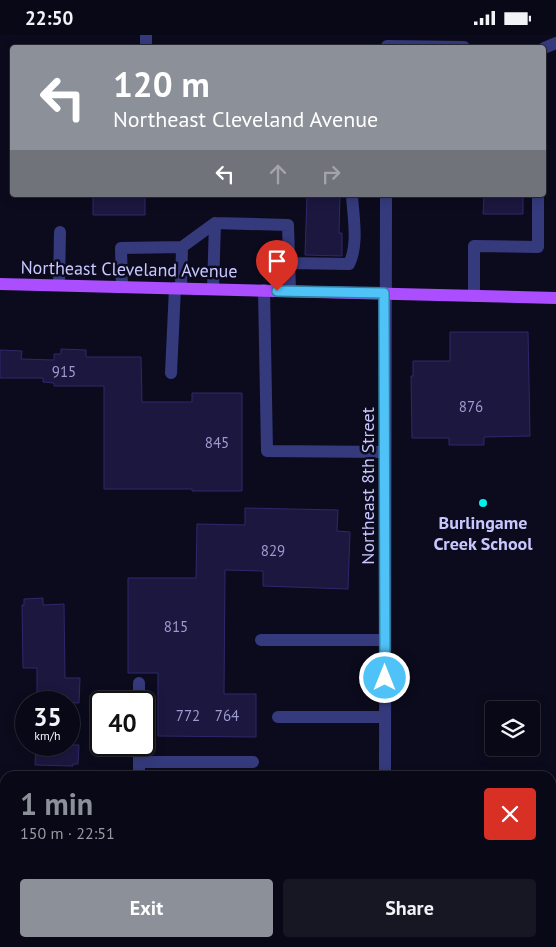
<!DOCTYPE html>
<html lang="en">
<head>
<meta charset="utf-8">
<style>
  :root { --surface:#090816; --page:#171623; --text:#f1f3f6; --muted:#999aa1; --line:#292935; --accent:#8c9099 }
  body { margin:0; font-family:"PT Sans",sans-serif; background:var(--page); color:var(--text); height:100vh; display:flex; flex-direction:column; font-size:19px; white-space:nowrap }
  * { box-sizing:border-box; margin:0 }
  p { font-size:16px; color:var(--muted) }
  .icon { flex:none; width:28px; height:28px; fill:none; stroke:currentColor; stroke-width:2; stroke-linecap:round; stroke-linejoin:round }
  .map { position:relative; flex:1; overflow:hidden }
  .panel { position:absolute; left:0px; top:736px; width:556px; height:176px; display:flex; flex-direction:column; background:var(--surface); border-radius:15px 15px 0 0; box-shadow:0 2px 12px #0003,0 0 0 1px var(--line) }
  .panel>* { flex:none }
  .banner { position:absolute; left:10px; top:10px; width:536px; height:152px; border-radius:5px; box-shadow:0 2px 12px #0003,0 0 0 1px var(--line); background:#8c9099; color:#fff; overflow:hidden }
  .fabs { position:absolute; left:485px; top:666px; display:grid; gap:10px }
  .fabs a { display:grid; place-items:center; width:55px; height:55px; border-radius:5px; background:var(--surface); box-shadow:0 2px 12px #0003,0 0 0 1px var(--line); font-size:25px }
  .speed { position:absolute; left:15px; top:656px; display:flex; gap:10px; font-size:25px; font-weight:700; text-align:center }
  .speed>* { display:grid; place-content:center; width:65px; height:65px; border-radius:50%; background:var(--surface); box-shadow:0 2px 12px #0003,0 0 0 1px var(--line); line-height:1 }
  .speed small { font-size:12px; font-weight:400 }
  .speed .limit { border:2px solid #111; border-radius:8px; background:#fff; color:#111 }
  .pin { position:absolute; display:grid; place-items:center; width:42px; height:42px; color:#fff; margin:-51px -21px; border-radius:50% 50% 50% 0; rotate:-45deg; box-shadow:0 0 5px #0007 }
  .pin .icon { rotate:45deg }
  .me { position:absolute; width:55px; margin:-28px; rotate:0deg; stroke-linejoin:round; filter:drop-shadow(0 0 4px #0008) }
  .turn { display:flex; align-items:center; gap:18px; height:105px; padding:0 20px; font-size:22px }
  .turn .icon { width:65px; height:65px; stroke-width:2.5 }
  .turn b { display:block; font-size:35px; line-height:42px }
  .lanes { display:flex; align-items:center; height:48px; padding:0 20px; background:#0003; justify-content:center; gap:25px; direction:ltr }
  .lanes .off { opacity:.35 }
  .round { display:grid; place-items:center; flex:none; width:52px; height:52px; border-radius:5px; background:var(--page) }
  .summary { display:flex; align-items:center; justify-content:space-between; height:85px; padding:0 20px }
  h1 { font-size:30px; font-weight:800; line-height:38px; color:var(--accent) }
  .cta { display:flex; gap:10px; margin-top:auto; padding:10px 20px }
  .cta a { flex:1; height:58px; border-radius:5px; background:var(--accent); color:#fff; font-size:20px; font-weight:800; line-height:58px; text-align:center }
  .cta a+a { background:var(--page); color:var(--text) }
  .status { display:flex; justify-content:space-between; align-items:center; height:35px; padding:0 25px; background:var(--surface); direction:ltr }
  .status svg { height:14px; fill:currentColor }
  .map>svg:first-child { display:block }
  .building { fill:#1b173f; stroke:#2e286b }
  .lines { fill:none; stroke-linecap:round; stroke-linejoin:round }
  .minor { stroke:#353a7d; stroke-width:12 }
  .major { stroke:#aa4eff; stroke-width:12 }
  .route-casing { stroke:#337fa1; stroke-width:12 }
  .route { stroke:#4fc3f7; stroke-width:9 }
  .poi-dot { fill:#00f2f0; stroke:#0c0b1d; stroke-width:2 }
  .labels { text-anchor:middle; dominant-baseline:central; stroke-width:5; stroke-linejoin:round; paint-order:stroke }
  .number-label { font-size:15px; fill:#9d9bcf }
  .street-label { font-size:18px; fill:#c8c7ff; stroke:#0c0b1d }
  .poi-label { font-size:18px; font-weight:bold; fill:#c8c7ff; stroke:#0c0b1d }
</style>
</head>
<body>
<div class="status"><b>22:50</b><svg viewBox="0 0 49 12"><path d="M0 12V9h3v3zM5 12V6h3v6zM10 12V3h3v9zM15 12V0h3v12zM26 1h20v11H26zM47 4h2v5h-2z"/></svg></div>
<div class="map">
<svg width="556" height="912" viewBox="0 0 556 912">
  <rect width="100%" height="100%" fill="#0c0b1d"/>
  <!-- building -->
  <path class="building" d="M93,160H145V180H93Z
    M307,160H340L339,198H342V221L305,220Z
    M484,160H523V179H483Z
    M450,297H528L530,401L484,402V410H449V403H412L411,341H413V326H450Z
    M61,314L86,315V322H141L142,367H192V358H242V456H192V454H104V351H54V348L43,347V343H0V315L22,316L21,324L54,325V319H61Z
    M245,473L338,475L337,496L350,497L348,554L263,551V536L225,535L224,659H256V702L158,701V638H128V543H196L197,489L245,490Z
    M43,563V570L64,569L65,643H80L79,668L37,667V633H23L22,570H24V564Z
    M36,710H79L78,729H73V731L35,730Z"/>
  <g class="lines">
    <!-- minor -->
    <path class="minor" d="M387,11L464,12
      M146,12V0
      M544,13L556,8
      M289,228L349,229C359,209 353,181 352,160
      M59,250L60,197
      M122,252L121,213L182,212
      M181,253L182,212L215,188
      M213,254L215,188L288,190L290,256
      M264,255L267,416L385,417
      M474,261V211L538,212V160
      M171,338L175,253
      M261,605H385
      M139,648V668
      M278,682H385
      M139,710V741
      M139,727H253
      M385,741L386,160
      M0,904H5
      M14,908V912
      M136,912V908
      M386,912V908"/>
    <!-- major -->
    <path class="major" d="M0,249L556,263"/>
  </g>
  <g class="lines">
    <!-- route casing -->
    <g class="route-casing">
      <path id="route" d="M277,256L384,258L385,643"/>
    </g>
    <!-- route -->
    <use href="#route" class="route"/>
  </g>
  <!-- markers -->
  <circle class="poi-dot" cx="483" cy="468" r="5"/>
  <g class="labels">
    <!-- number labels -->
    <g class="number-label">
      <text x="64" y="336">915</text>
      <text x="471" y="371">876</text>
      <text x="217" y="407">845</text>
      <text x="273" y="515">829</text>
      <text x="176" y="591">815</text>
      <text x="188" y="680">772</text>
      <text x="227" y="680">764</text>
    </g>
    <!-- street labels -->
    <g class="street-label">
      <text transform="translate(129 234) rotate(1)">Northeast Cleveland Avenue</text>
      <text transform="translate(367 451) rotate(-90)">Northeast 8th Street</text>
    </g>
    <!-- poi labels -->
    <g class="poi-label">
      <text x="483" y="487">Burlingame<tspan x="483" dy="21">Creek School</tspan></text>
    </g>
  </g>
</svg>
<div class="fabs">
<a><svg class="icon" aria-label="layers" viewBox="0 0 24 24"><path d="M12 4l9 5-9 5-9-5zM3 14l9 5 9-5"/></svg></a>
</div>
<div class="speed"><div>35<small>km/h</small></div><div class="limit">40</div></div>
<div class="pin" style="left:277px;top:256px;background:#d93025"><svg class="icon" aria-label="arrive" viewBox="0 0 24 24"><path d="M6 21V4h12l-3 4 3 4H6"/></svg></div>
<svg class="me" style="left:385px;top:643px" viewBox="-20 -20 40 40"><circle r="17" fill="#4fc3f7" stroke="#fff" stroke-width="3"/><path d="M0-11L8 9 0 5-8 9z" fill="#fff"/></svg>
<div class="banner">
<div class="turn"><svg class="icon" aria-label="left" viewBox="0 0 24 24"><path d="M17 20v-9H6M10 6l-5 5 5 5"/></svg><div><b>120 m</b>Northeast Cleveland Avenue</div></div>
<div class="lanes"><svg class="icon" aria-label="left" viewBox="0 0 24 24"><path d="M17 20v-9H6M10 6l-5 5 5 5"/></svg><svg class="icon off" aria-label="ahead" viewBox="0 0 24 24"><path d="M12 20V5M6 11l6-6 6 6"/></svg><svg class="icon off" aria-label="right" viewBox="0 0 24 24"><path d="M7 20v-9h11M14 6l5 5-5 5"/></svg></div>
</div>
<section class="panel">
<div class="summary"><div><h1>1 min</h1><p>150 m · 22:51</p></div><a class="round" style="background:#d93025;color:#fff"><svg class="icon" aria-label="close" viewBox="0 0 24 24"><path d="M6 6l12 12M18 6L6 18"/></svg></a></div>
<div class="cta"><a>Exit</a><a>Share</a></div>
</section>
</div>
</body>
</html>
